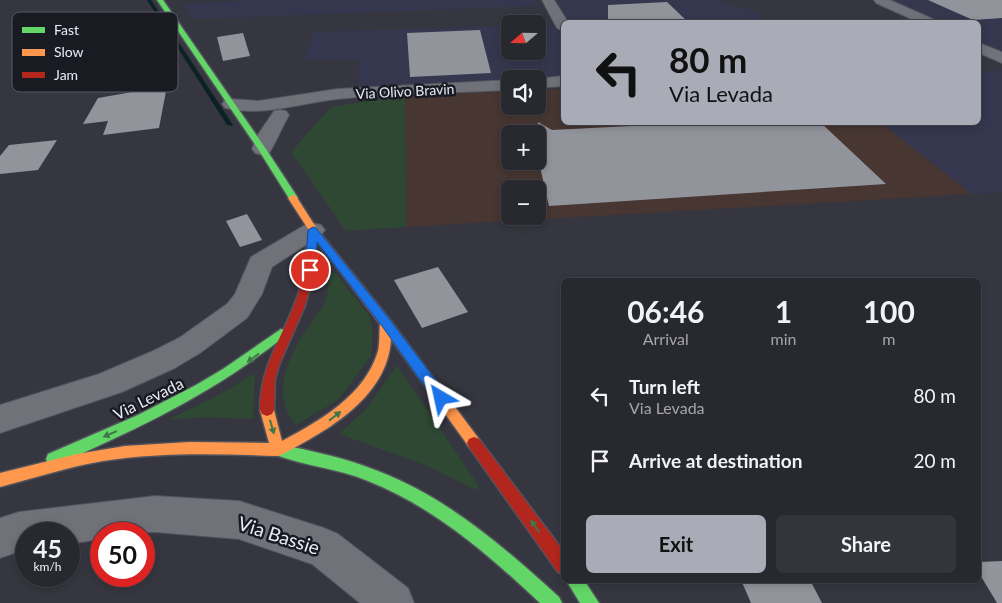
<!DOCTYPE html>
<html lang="en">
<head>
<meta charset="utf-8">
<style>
  :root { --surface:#28282f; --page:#34343b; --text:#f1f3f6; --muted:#a5a6aa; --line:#44444b; --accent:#a9abb6 }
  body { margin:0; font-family:Lato,sans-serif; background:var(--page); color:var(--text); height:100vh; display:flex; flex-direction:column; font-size:19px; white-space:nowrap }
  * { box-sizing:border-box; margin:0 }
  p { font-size:16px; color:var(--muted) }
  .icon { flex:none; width:28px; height:28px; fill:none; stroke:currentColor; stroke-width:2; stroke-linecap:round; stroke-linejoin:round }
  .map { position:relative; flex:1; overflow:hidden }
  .panel { position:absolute; left:561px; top:278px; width:420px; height:305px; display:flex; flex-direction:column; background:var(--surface); border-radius:8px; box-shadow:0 2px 8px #0003,0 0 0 1px var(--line) }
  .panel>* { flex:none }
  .guide { position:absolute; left:561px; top:20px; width:420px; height:105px; border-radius:8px; box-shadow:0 2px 8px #0003,0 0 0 1px var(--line); background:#a9abb6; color:#111; overflow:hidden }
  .needle { width:32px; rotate:250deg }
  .controls { position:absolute; left:501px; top:15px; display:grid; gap:10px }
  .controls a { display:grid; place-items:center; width:45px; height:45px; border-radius:8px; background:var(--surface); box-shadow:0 2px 8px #0003,0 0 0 1px var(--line); font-size:25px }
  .speed { position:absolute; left:15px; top:522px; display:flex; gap:10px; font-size:25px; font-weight:700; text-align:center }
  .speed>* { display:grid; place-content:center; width:65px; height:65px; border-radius:50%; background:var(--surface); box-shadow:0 2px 8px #0003,0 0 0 1px var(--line); line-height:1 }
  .speed small { font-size:12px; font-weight:400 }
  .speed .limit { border:8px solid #d22; background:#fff; color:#111 }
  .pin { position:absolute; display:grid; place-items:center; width:42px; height:42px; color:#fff; margin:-21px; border:2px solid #fff; border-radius:50%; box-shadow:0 1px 5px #0007 }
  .me { position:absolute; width:55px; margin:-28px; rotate:324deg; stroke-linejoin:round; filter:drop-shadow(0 0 4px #0008) }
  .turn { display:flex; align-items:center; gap:18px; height:105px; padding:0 25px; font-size:22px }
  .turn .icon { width:65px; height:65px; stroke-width:2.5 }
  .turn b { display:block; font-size:35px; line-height:42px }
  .eta { display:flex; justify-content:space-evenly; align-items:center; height:85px; text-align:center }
  .eta b { font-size:30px; font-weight:700; line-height:35px }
  .button { display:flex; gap:10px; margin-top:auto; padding:10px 25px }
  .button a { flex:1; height:58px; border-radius:8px; background:var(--accent); color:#111; font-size:20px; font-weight:700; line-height:58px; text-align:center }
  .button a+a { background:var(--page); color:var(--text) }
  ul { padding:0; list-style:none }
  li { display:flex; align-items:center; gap:15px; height:65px; padding:0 25px }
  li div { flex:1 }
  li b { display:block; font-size:19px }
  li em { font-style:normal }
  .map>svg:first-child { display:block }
  .commercial { fill:#473632; fill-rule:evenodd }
  .built { fill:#35374e }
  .green { fill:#2e4833 }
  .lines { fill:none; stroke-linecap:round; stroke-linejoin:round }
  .stream { fill:#0b2124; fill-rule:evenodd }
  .building { fill:#92949c }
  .street-casing { stroke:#52535c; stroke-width:2 }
  .fast-casing { stroke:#52535c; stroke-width:3 }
  .slow-casing { stroke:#52535c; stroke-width:3 }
  .jam-casing { stroke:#52535c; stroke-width:3 }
  .street { fill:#707179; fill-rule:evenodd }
  .fast { fill:#63d668; fill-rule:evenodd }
  .slow { fill:#ff974d; fill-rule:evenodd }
  .jam { fill:#b3261e; fill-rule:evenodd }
  .oneway { fill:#3e7846 }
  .route { fill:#1a73e8; stroke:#114b97 }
  .labels { text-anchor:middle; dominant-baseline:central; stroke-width:5; stroke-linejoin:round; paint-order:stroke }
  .far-street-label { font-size:14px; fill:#e8eaf6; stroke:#1a1a23 }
  .street-label { font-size:16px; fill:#e8eaf6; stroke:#1a1a23 }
  .near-street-label { font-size:19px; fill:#e8eaf6; stroke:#1a1a23 }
  .key { fill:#1a1a23; stroke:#585862; stroke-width:1 }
  .key-label { font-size:14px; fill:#e8eaf6 }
</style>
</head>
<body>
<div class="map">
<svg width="1002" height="603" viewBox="0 0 1002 603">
  <rect width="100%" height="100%" fill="#35363f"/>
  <!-- commercial -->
  <path class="commercial" d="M564,89V122L881,123L972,194L406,227L405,95L510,91V106H538V90ZM510,134H538V161H510ZM510,189H538V216H510Z"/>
  <!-- built -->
  <path class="built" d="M254,0H535L539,6L194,19L182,4Z
    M556,0H721L726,4L751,10L769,22H569Z
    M892,0H1002V52L979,41V22H940Z
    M538,25H555L564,40V76L359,87V59L304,60L314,32L510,26V51H538Z
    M979,71H1002V192L972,194L881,123L979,122Z"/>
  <!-- green -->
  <path class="green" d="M405,95L406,227L346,231L291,152L331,107Z
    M330,273H336L370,317L373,334L371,356L338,400L296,425C267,391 292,351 313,320C316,314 322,309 324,304C328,295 329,283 330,273Z
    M397,365L479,486L476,490L425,465L339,434L366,409Z
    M255,373L253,419L206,417L168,420L217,396Z"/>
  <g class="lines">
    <!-- stream -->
    <path class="stream" d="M147,0H151L233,125L232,126L227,125Z"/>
  </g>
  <!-- building -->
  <path class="building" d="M928,0H1002V18L973,20Z
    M667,2L688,22H608V5Z
    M480,30L491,73L410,77L407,33Z
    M243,33L250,56L223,61L217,37Z
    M167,86L159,128L103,135L108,121L83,124L98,98Z
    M538,122L552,130L710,122H820L886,184L549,206L538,158Z
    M57,140L38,170L0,174V156L9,145Z
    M247,214L262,240L240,247L226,221Z
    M438,267L468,312L422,328L394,280Z
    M1002,561V603H997L979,573V562Z
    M741,580H810L822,603H751Z"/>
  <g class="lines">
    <!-- street casing -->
    <g class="street-casing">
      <path id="street" d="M542,0H554L568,22H564V32L557,28Z
        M874,0H890L933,19L935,22H918L876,3Z
        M979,43L1002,52V63L979,53Z
        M564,76V86L538,88V79H535Z
        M510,80V90C453,93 395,93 338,99C300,103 263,117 225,108L222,104L225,100L231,99L258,101L337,89Z
        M280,110L286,111L289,115C282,127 276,143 269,153L262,155L255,153L252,149L257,136L274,111Z
        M313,223L321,225L325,230L321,235L272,267L262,294L247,318L200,353L175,368L122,392L0,433V405L99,374L153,351L179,338L227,304L235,294L251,257L305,225Z
        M155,496L239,501L324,528L338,534L408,588L414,603H360L312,564L239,539L155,532L101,534V539L69,544V534H26V549L0,558V518L19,512Z"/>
    </g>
    <!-- fast casing -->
    <g class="fast-casing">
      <path id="fast" d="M157,0H163L266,149L298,198L296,200H290L258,149Z
        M281,329L285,330L287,333L285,336C215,392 140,428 58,464L53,465L48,464L46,459L48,454L138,415L196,385L223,369Z
        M278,444C312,451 346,458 378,471C448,498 504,547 559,597L562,603H540C489,555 434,507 368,481C337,468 304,466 273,454L271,450L273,446Z
        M566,580H584L599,603H580Z"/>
    </g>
    <!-- slow casing -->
    <g class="slow-casing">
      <path id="slow" d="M293,195L296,196L317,229L390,320L479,439L481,443L479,447L474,449L469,447L391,339C388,397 328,430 283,454L278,456C220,454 161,452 103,461C68,467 34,478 0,487V473L77,454L125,446L190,442L269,443L260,410L262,406L267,404L272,406L274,410L282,441C321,420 365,395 378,351C380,342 379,332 380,324L310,232L288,198Z"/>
    </g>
    <!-- jam casing -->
    <g class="jam-casing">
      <path id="jam" d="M313,227L318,230L311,286L304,308L279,365L275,379L274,410L272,414L267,416L262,414L260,410C260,364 284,336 298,295C305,274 306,251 308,230Z
        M474,437L479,439L564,552V574L558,572L469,447L467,443L469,439Z"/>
    </g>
    <!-- street -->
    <use href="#street" class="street"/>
    <!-- fast -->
    <use href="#fast" class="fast"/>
    <!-- slow -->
    <use href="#slow" class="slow"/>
    <!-- jam -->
    <use href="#jam" class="jam"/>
  </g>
  <!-- one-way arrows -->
  <defs><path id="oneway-solid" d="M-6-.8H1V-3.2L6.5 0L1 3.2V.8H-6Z" transform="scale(1.25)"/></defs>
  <g class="oneway">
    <use href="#oneway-solid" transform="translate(253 358) rotate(144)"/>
    <use href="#oneway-solid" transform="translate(335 416) rotate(-38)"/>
    <use href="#oneway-solid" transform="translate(272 427) rotate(74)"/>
    <use href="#oneway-solid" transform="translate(110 434) rotate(157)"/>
    <use href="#oneway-solid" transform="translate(535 526) rotate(-126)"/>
  </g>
  <!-- route -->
  <path class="route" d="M313,227L316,228L390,320L446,394L448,398L446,402L441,403L436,402L382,326L317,242L315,270L314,272H306L305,270L308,230Z"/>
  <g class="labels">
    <!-- far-street labels -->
    <g class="far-street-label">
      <text transform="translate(405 91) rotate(-3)">Via Olivo Bravin</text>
    </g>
    <!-- street labels -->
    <g class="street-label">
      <text transform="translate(148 398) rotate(-26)">Via Levada</text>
    </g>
    <!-- near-street labels -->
    <g class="near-street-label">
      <text transform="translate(279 535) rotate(18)">Via Bassie</text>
    </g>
  </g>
  <!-- legend -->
  <rect x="12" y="12" width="166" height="80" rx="8" class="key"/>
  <rect x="22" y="27" width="23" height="6" fill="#63d668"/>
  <rect x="22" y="49" width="23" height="7" fill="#ff974d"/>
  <rect x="22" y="72" width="23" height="6" fill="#b3261e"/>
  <g class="key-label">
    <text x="54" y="35">Fast</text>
    <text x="54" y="57">Slow</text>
    <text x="54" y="80">Jam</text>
  </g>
</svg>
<div class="controls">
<a><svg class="needle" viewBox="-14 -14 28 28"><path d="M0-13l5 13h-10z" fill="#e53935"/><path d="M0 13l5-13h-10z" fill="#a5a6aa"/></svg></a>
<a><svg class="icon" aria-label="sound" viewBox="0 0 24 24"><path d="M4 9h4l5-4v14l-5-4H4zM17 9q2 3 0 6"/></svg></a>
<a>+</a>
<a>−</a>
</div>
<div class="speed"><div>45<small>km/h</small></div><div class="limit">50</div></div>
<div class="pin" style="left:310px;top:270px;background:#d93025"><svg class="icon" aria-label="arrive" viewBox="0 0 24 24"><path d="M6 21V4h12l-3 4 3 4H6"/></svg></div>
<svg class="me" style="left:441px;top:398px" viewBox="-20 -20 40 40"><path d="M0-17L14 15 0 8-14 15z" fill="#1a73e8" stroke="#fff" stroke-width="4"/></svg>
<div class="guide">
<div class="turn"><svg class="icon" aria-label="left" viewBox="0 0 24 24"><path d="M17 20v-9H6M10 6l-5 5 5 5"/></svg><div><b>80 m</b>Via Levada</div></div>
</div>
<section class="panel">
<div class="eta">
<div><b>06:46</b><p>Arrival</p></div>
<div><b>1</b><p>min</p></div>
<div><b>100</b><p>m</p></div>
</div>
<ul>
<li><svg class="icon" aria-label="left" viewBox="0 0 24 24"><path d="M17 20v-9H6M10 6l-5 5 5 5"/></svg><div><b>Turn left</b><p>Via Levada</p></div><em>80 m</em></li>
<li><svg class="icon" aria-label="arrive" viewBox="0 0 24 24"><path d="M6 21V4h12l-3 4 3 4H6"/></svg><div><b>Arrive at destination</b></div><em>20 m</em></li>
</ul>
<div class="button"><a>Exit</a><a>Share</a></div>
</section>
</div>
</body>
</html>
